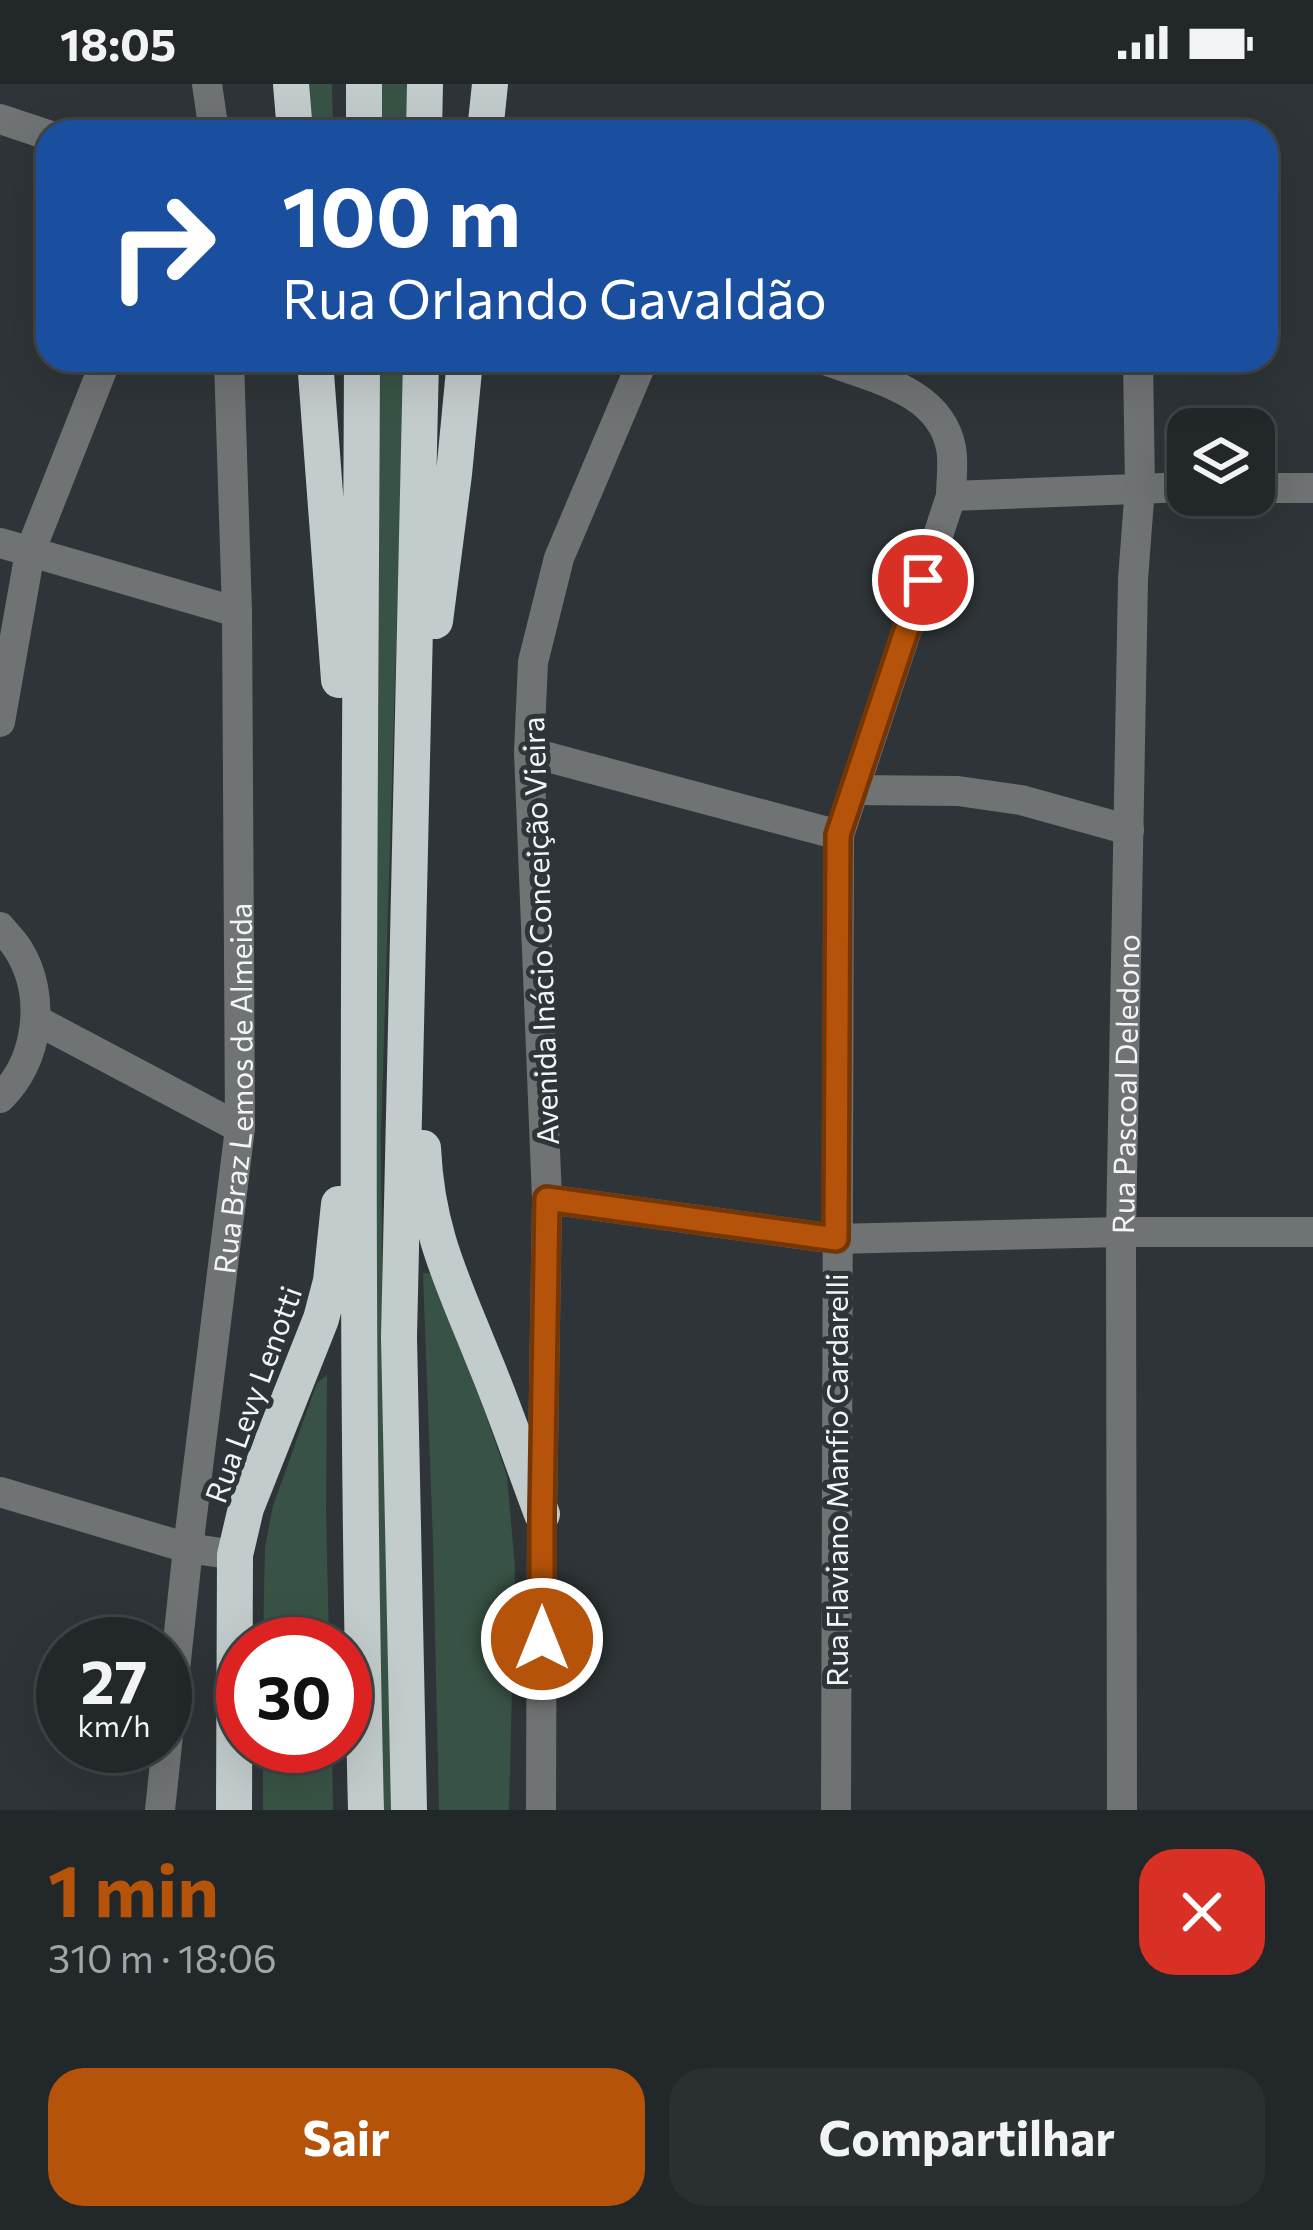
<!DOCTYPE html>
<html lang="pt">
<head>
<meta charset="utf-8">
<style>
  :root { --surface:#222729; --page:#2a2f31; --text:#f1f3f6; --muted:#a2a5a8; --line:#3f4446; --accent:#b45309 }
  body { margin:0; font-family:Commissioner,sans-serif; background:var(--page); color:var(--text); height:100vh; display:flex; flex-direction:column; font-size:45px; white-space:nowrap }
  * { box-sizing:border-box; margin:0 }
  p { font-size:39px; color:var(--muted) }
  .icon { flex:none; width:66px; height:66px; fill:none; stroke:currentColor; stroke-width:2; stroke-linecap:round; stroke-linejoin:round }
  .map { position:relative; height:1726px; overflow:hidden }
  .panel { display:flex; flex-direction:column; background:var(--surface); flex:1 }
  .panel>* { flex:none }
  .guide { position:absolute; left:36px; top:36px; width:1242px; height:252px; border-radius:36px; box-shadow:0 12px 48px #0002,0 0 0 3px var(--line); background:#1a4fa0; color:#fff; overflow:hidden }
  .fabs { position:absolute; left:1167px; top:324px; display:grid; gap:24px }
  .fabs a { display:grid; place-items:center; width:108px; height:108px; border-radius:24px; background:var(--surface); box-shadow:0 12px 48px #0002,0 0 0 3px var(--line); font-size:60px }
  .speed { position:absolute; left:36px; top:1533px; display:flex; gap:24px; font-size:60px; font-weight:700; text-align:center }
  .speed>* { display:grid; place-content:center; width:156px; height:156px; border-radius:50%; background:var(--surface); box-shadow:0 12px 48px #0002,0 0 0 3px var(--line); line-height:1 }
  .speed small { font-size:30px; font-weight:400 }
  .speed .limit { border:18px solid #d22; background:#fff; color:#111 }
  .pin { position:absolute; display:grid; place-items:center; width:102px; height:102px; color:#fff; margin:-51px; border:6px solid #fff; border-radius:50%; box-shadow:0 3px 12px #0007 }
  .me { position:absolute; width:132px; margin:-66px; rotate:0deg; stroke-linejoin:round; filter:drop-shadow(0 0 9px #0008) }
  .turn { display:flex; align-items:center; gap:42px; height:252px; padding:0 48px; font-size:54px }
  .turn .icon { width:156px; height:156px; stroke-width:2.5 }
  .turn b { display:block; font-size:84px; line-height:102px }
  .round { display:grid; place-items:center; flex:none; width:126px; height:126px; border-radius:36px; background:var(--page) }
  .summary { display:flex; align-items:center; justify-content:space-between; height:204px; padding:0 48px }
  h1 { font-size:72px; font-weight:700; line-height:90px; color:var(--accent) }
  .button { display:flex; gap:24px; margin-top:auto; padding:24px 48px }
  .button a { flex:1; height:138px; border-radius:36px; background:var(--accent); color:#fff; font-size:48px; font-weight:700; line-height:138px; text-align:center }
  .button a+a { background:var(--page); color:var(--text) }
  .status { display:flex; justify-content:space-between; align-items:center; height:84px; padding:0 60px; background:var(--surface); direction:ltr }
  .status svg { height:33px; fill:currentColor }
  .map>svg:first-child { display:block }
  .green { fill:#385345 }
  .lines { fill:none; stroke-linecap:round; stroke-linejoin:round }
  .street { stroke:#707373; stroke-width:30 }
  .highway { stroke:#c3cccc; stroke-width:36 }
  .route-casing { stroke:#753606; stroke-width:30 }
  .route { stroke:#b45309; stroke-width:21 }
  .labels { text-anchor:middle; dominant-baseline:central; stroke-width:10; stroke-linejoin:round; paint-order:stroke }
  .street-label { font-size:30px; fill:#f1f5f7; stroke:#2e3437 }
</style>
</head>
<body>
<div class="status"><b>18:05</b><svg viewBox="0 0 49 12"><path d="M0 12V9h3v3zM5 12V6h3v6zM10 12V3h3v9zM15 12V0h3v12zM26 1h20v11H26zM47 4h2v5h-2z"/></svg></div>
<div class="map">
<svg width="1313" height="1726" viewBox="0 0 1313 1726">
  <rect width="100%" height="100%" fill="#2e3437"/>
  <!-- green -->
  <path class="green" d="M308,0H332L333,48H312Z
    M381,0H407V48H381Z
    M379,276H405L381,1051L383,1294L394,1726H384L372,1293Z
    M423,1189L437,1190L507,1392L515,1483L509,1726H439L433,1458Z
    M327,1291L326,1426L329,1560H263L265,1463L273,1422L317,1299Z
    M263,1662H332L333,1726H263Z"/>
  <g class="lines">
    <!-- street -->
    <g class="street">
      <path d="M207,0L214,48"/>
      <path d="M0,35L48,51"/>
      <path d="M825,276C872,294 940,306 951,364C954,379 951,397 951,412L839,751L836,1726"/>
      <path d="M1254,404H1313"/>
      <path d="M951,412L1188,403"/>
      <path d="M0,459L237,528"/>
      <path d="M0,638L30,468L106,276"/>
      <path d="M529,668L839,751"/>
      <path d="M854,706L958,707L1021,716L1129,746"/>
      <path d="M0,843C6,850 13,857 18,865C47,911 39,977 0,1014"/>
      <path d="M36,936L240,1044"/>
      <path d="M547,1115L835,1155L1121,1148H1313"/>
      <path d="M0,1408L188,1464L235,1471"/>
      <path id="s1" d="M160,1726L188,1464L240,1044L237,528L229,276"/>
      <path d="M541,1726L542,1430L547,1115L529,668L533,578L559,474L643,276"/>
      <path id="s2" d="M1122,1726L1121,1148L1133,495L1140,403L1138,276"/>
    </g>
    <!-- highway -->
    <path class="highway" d="M291,0L295,48
      M364,48V0
      M424,48L425,0
      M485,48L490,0
      M315,276L339,596
      M362,276C360,759 354,1243 366,1726
      M435,537L454,390L465,276
      M423,1064C427,1148 452,1196 482,1271C504,1323 522,1377 542,1430
      M234,1726L235,1471L246,1424L321,1235L331,1197L339,1120
      M409,1726L399,1253L421,276"/>
  </g>
  <g class="lines">
    <!-- route casing -->
    <g class="route-casing">
      <path id="route" d="M542,1555V1430L547,1115L836,1155L838,751L923,496"/>
    </g>
    <!-- route -->
    <use href="#route" class="route"/>
  </g>
  <g class="labels">
    <!-- street labels -->
    <g class="street-label">
      <text transform="translate(539 847) rotate(-92)">Avenida Inácio Conceição Vieira</text>
      <text stroke="none"><textPath href="#s2" startOffset="726">Rua Pascoal Deledono</textPath></text>
      <text stroke="none"><textPath href="#s1" startOffset="726">Rua Braz Lemos de Almeida</textPath></text>
      <text transform="translate(252 1310) rotate(-70)">Rua Levy Lenotti</text>
      <text transform="translate(835 1396) rotate(-90)">Rua Flaviano Manfio Cardarelli</text>
    </g>
  </g>
</svg>
<div class="fabs">
<a><svg class="icon" aria-label="layers" viewBox="0 0 24 24"><path d="M12 4l9 5-9 5-9-5zM3 14l9 5 9-5"/></svg></a>
</div>
<div class="speed"><div>27<small>km/h</small></div><div class="limit">30</div></div>
<div class="pin" style="left:923px;top:496px;background:#d93025"><svg class="icon" aria-label="arrive" viewBox="0 0 24 24"><path d="M6 21V4h12l-3 4 3 4H6"/></svg></div>
<svg class="me" style="left:542px;top:1555px" viewBox="-20 -20 40 40"><circle r="17" fill="#b45309" stroke="#fff" stroke-width="3"/><path d="M0-11L8 9 0 5-8 9z" fill="#fff"/></svg>
<div class="guide">
<div class="turn"><svg class="icon" aria-label="right" viewBox="0 0 24 24"><path d="M7 20v-9h11M14 6l5 5-5 5"/></svg><div><b>100 m</b>Rua Orlando Gavaldão</div></div>
</div>
</div>
<section class="panel">
<div class="summary"><div><h1>1 min</h1><p>310 m · 18:06</p></div><a class="round" style="background:#d93025;color:#fff"><svg class="icon" aria-label="close" viewBox="0 0 24 24"><path d="M6 6l12 12M18 6L6 18"/></svg></a></div>
<div class="button"><a>Sair</a><a>Compartilhar</a></div>
</section>
</body>
</html>
